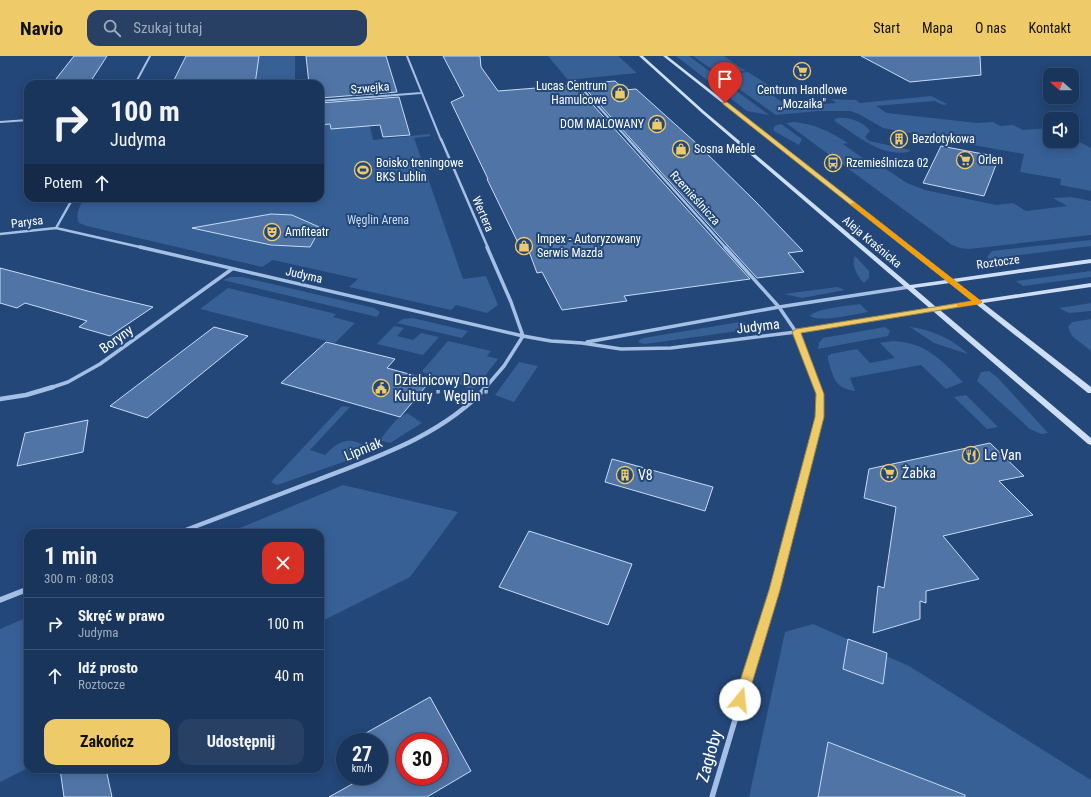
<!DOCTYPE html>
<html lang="pl">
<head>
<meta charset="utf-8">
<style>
  :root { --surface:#1a355b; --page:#274064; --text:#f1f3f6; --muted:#9fabbb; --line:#385071; --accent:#efca68 }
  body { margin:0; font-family:"Roboto Condensed",sans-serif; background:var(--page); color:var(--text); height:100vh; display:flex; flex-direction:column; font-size:15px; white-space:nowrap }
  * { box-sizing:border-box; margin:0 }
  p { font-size:13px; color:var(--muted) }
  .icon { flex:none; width:22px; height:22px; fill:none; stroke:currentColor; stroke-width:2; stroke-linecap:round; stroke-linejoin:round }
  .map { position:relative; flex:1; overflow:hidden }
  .side { position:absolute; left:24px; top:473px; width:300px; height:244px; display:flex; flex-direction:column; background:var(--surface); border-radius:12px; box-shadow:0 2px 10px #0003,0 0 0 1px var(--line) }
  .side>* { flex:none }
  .guide { position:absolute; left:24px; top:24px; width:300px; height:122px; border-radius:12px; box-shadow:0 2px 10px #0003,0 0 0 1px var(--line); background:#1a355b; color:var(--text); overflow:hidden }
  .needle { width:26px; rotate:291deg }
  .fabs { position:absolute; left:1043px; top:12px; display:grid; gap:8px }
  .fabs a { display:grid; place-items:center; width:36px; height:36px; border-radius:8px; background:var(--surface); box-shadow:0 2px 10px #0003,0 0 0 1px var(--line); font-size:20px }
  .speed { position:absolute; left:336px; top:677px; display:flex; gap:8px; font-size:20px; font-weight:700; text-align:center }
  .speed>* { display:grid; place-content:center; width:52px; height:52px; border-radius:50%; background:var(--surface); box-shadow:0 2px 10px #0003,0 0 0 1px var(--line); line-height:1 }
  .speed small { font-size:10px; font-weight:400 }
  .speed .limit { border:6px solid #d22; background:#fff; color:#111 }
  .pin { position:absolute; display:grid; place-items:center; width:34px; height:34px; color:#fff; margin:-41px -17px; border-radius:50% 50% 50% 0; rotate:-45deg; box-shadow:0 0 4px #0007 }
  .pin .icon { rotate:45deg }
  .me { position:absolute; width:44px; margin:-22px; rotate:17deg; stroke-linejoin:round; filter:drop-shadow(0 0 3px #0008) }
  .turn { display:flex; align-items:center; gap:14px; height:84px; padding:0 20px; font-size:18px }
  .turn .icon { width:52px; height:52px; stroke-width:2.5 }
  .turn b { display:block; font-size:28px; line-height:34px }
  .then { display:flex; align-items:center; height:38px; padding:0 20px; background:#0003; gap:8px; font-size:15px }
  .round { display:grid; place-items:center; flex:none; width:42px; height:42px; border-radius:12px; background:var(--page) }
  .head { display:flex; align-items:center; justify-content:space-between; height:68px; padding:0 20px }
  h1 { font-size:24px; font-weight:700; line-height:30px }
  .primary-button { display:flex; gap:8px; margin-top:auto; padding:8px 20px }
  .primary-button a { flex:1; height:46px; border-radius:12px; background:var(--accent); color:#111; font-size:16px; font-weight:700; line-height:46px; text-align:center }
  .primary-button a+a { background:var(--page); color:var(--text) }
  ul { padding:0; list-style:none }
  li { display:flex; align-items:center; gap:12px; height:52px; padding:0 20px; border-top:1px solid var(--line) }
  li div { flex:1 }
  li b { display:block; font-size:15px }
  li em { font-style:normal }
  header { display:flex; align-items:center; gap:24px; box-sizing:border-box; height:56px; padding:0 20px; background:var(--accent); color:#111 }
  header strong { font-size:19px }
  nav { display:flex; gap:22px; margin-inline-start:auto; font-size:14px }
  .search { width:280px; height:36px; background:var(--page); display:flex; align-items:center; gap:10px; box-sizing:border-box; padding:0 14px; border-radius:12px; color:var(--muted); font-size:15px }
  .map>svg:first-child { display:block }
  .green { fill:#366096 }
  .building { fill:#5074a5; stroke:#c8dbf3; fill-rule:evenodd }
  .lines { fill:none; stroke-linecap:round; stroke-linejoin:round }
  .street-far4 { stroke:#a5c0e4; stroke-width:2 }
  .street-far3 { stroke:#a5c0e4; stroke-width:2.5 }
  .street-far2 { stroke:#a5c0e4; stroke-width:3.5 }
  .street-far1 { stroke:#a5c0e4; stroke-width:4.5 }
  .street { stroke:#a5c0e4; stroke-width:5.5 }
  .secondary { fill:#cedef4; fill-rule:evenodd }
  .route { fill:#efca68; stroke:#9b8344 }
  .slow { fill:#f59e0b }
  .labels { text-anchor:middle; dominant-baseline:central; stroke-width:4; stroke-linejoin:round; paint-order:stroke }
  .far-poi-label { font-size:12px; fill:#fff; stroke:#234779; text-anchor:start }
  .far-street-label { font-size:12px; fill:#fff; stroke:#234779 }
  .far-park-label { font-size:12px; fill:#c8dbf3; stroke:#234779 }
  .street-label { font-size:14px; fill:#fff; stroke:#234779 }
  .poi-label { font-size:14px; fill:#fff; stroke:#234779; text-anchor:start }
  .near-street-label { font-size:17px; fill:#fff; stroke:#234779 }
</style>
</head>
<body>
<header>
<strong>Navio</strong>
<div class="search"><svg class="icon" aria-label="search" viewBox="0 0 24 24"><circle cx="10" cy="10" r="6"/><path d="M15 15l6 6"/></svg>Szukaj tutaj</div>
<nav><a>Start</a><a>Mapa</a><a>O nas</a><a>Kontakt</a></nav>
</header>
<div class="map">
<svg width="1091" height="741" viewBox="0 0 1091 741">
  <rect width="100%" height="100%" fill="#234779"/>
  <!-- green -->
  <path class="green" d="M223,0H295V28H220Z
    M548,0H618L637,17L568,24Z
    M676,0H689L769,59L747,55Z
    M693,0H724L746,15L717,17Z
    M748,16L776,34L767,35L783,47L795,46L801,50L836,47L831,43L856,44L860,47L931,40L947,48L943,49L935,45L876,50L887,57L977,67L993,66L1000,70L1013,69L1023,74L1050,72V85H1072V82L1091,92V135L1060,129L1061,123L1020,116L1024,98L967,88L968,84L948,80L946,84L883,72L859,58L850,55H818L776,59L719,19Z
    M837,62C848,61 863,65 870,75L865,81L869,85L910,94L908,96C881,101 858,80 836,66L834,64Z
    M369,65L373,84L429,78L431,80L414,82L463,223L486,220L498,249L487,257L456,249L451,254L349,231L358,223L273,204L262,211L87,170L79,167C75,157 80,151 84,142H320V69L330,68L331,73L347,72Z
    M794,66C818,69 828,75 848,87L843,88L864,103L869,102L907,127L925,134L996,149L1013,147L1026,155L1067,150L1053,142L1071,141L1091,145V179L969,193L960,192L952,189L786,67Z
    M781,68L802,83L799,89L774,75L773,73L775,70Z
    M1091,184V190L989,203L987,201L992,195Z
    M855,200L869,215V222L864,227C857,221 851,208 855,200Z
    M1091,215V221L1023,230L1016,225Z
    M231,221H242L374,252L380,256L377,261L223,224Z
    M837,231L845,234L802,242L784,238Z
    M228,232L336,258L333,261L355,267L335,287L200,253Z
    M1091,247V255L1069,257L1059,252Z
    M860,248L868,256C855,258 820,267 810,260C817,252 848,250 860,248Z
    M412,262L417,263L468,275L462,282L397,267L403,263Z
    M1091,263V295L1072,280L1068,271L1072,266Z
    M740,266L748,267L750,272L746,274L645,288L640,287L638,285L643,282Z
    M394,270L404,272L397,280L413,284L421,277L439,281L423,299L377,288Z
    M885,271L890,275L888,280L818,293L819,287L823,282Z
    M910,271C932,274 951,282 968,298L934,287Z
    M448,285L491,295L487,300L498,303L478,329L471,335L454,324L424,317L422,315Z
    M893,285C927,287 940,303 963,326L946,333L921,309L850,322L855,335C834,332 834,322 828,304V300L831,298L857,293L870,307L895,302L880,287Z
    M519,306L538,310L514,346L495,339Z
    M989,315L998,322L1048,377L1041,378L1030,373L977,325L981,316Z
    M966,339L998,371L987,373L954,341Z
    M342,350L350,351L310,394L325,399C339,385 347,380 366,390V395L361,400L277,429L271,426Z
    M407,357L422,367L390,387L382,385V381L396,364Z
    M343,429L458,456L410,521L320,566V477H228Z
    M28,561V712L0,726V573Z
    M813,568L909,610L1091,724V741H749L785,576Z"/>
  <!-- building -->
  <path class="building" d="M74,0H107L89,28H52Z
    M186,0H259L255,28H172Z
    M306,0H386L397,36L320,42V28H309Z
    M443,0H480L481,11L498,35L575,29L750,223L624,240L627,245L562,254L542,216L537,217L527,190L520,191L487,123H488L451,46L464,40Z
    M861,0H980L981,19L910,26Z
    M615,25L625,34L636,33L696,87L756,146L803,195L788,197L804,216L757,222L581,28Z
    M399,41L410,79L383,81L380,69L331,73L330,68L320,69V47Z
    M941,90L999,101L984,140L923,127Z
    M271,158L292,159L319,171L314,184L310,191L271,189L192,172Z
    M0,212L103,239L153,251L110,280L79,271L87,265L25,247L17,252L0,247Z
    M214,271L248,280L147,362L110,350Z
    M326,286L395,303L387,312L431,324L400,361L281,327Z
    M88,364L83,396L17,410L25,377Z
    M990,387L1024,420L999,425L1033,459L943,480L979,523L926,535V547L920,545V563L873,577L878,530L884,532L896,451L864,442L869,413Z
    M612,403L713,431L705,455L605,426Z
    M529,475L632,508L608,569L499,531Z
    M848,583L887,597L883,628L843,613Z
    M430,641L471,715L427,741H329L363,722L362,720H379V686H350ZM405,686H439V720H405Z
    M828,686L965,739V741H818Z
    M60,713H106L112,741H64Z"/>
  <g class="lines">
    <!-- street-far4 -->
    <path class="street-far4" d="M407,0L441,84
      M575,25L629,84
      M135,28L150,0
      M320,45L421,37
      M0,66L28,64"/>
    <!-- street-far3 -->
    <path class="street-far3" d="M441,83L488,192
      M628,83L726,192
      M56,172L73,142
      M0,178L56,172L144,192"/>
    <!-- street-far2 -->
    <path class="street-far2" d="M140,191L523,280L551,285L582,287L621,293L671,292L796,276L936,253
      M725,191L779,251L796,276L817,332
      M587,286L779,251L909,231
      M50,332L68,326L100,308L232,213
      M485,332L504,310L523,280L511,246L487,191"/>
    <!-- street-far1 -->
    <path class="street-far1" d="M0,343L26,339L53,331
      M178,477C222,460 267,443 312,426C371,403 443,380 486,331
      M781,511L819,361L820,338L817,331"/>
    <!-- street -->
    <path class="street" d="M0,544L28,533
      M712,741L781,510"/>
    <!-- secondary -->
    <path class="secondary" d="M639,0H643L704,55L910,229L946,224L663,0H667L952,223L1091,203V207L956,226L979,244L1091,227V231L983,247L1091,331V337H1088L976,248L940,254L1091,382V389L1088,388L702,57ZM950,227L972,245L936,251L914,232Z"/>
  </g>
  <!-- route -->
  <path class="route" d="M723,46H727L982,246L978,248L801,277L824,338V361L780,534L747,644L745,648L740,650L736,648L734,644L769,534L815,361L816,338L792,276L796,273L972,245L723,48Z"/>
  <!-- slow -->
  <path class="slow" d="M851,147H855L981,245V248L957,251V248L972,245L851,149Z"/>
  <!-- icons -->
  <defs>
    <g id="supermarket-ring" transform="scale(0.9)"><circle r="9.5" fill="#234779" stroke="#efca68" stroke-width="1.5"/><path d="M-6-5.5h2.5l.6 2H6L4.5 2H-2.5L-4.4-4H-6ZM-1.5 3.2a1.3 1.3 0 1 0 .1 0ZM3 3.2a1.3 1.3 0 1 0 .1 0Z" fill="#efca68"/></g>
    <g id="shop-ring" transform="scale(0.9)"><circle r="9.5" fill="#234779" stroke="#efca68" stroke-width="1.5"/><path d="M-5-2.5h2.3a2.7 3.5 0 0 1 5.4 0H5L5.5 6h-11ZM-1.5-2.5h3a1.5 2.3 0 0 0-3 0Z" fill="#efca68"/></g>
    <g id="building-ring" transform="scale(0.9)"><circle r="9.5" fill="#234779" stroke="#efca68" stroke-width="1.5"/><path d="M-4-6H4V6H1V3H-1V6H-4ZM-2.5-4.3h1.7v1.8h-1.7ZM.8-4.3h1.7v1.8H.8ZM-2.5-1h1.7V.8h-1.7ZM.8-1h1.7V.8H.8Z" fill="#efca68"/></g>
    <g id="bus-ring" transform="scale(0.9)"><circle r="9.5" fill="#234779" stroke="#efca68" stroke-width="1.5"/><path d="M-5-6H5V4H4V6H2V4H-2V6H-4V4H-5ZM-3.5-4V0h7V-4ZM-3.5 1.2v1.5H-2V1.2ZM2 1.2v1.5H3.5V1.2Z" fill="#efca68"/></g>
    <g id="stadium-ring" transform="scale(0.9)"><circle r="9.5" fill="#234779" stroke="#efca68" stroke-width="1.5"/><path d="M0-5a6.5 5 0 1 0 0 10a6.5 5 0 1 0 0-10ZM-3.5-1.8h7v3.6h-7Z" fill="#efca68"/></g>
    <g id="theatre-ring" transform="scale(0.9)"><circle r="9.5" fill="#234779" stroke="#efca68" stroke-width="1.5"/><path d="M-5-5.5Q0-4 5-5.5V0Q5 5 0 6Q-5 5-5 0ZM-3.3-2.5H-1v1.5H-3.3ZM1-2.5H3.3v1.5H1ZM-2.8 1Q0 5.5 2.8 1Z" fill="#efca68"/></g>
    <g id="civic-ring" transform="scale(0.9)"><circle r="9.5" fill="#234779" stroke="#efca68" stroke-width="1.5"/><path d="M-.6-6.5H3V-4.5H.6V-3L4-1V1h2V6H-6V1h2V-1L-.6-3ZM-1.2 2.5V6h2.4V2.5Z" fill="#efca68"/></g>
    <g id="restaurant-ring" transform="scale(0.9)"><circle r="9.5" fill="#234779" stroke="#efca68" stroke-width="1.5"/><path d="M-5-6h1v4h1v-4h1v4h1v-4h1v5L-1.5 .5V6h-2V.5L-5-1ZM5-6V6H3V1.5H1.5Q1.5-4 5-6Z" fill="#efca68"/></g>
  </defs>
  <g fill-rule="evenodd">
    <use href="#supermarket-ring" x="802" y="15"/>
    <use href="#shop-ring" x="620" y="37"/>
    <use href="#shop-ring" x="657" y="68"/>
    <use href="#building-ring" x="899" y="83"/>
    <use href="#shop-ring" x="681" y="93"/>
    <use href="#supermarket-ring" x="965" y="104"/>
    <use href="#bus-ring" x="833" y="107"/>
    <use href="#stadium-ring" x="363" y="114"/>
    <use href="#theatre-ring" x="272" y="176"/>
    <use href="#shop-ring" x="524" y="190"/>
    <use href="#civic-ring" x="381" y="332"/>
    <use href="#restaurant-ring" x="971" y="399"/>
    <use href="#supermarket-ring" x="889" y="417"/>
    <use href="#building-ring" x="625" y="419"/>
  </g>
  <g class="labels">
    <!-- far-poi labels -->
    <g class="far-poi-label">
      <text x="607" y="30" text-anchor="end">Lucas Centrum<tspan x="607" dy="14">Hamulcowe</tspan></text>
      <text x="802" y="34" text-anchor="middle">Centrum Handlowe<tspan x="802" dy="14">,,Mozaika"</tspan></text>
      <text x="644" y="68" text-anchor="end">DOM MALOWANY</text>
      <text x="912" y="83">Bezdotykowa</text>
      <text x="694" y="93">Sosna Meble</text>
      <text x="978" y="104">Orlen</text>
      <text x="376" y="107">Boisko treningowe<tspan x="376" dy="14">BKS Lublin</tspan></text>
      <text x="846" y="107">Rzemieślnicza 02</text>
      <text x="285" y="176">Amfiteatr</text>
      <text x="537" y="183">Impex - Autoryzowany<tspan x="537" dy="14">Serwis Mazda</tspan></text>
    </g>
    <!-- far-street labels -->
    <g class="far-street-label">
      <text transform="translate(370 32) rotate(-5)">Szwejka</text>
      <text transform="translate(695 142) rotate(48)">Rzemieślnicza</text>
      <text transform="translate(483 158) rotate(67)">Wertera</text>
      <text transform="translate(27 166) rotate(-7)">Parysa</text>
      <text transform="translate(872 186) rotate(40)">Aleja Kraśnicka</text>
      <text transform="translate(998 206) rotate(-8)">Roztocze</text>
      <text transform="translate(304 219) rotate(13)">Judyma</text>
    </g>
    <!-- far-park labels -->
    <g class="far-park-label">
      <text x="378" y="164">Węglin Arena</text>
    </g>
    <!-- street labels -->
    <g class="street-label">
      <text transform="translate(758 270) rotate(-7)">Judyma</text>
      <text transform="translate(116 283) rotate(-36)">Boryny</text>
      <text transform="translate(363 393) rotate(-22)">Lipniak</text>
    </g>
    <!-- poi labels -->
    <g class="poi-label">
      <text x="394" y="324">Dzielnicowy Dom<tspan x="394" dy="16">Kultury " Węglin "</tspan></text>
      <text x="984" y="399">Le Van</text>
      <text x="902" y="417">Żabka</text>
      <text x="638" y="419">V8</text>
    </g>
    <!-- near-street labels -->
    <g class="near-street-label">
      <text transform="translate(709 700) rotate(-74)">Zagłoby</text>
    </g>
  </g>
</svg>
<div class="fabs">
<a><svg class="needle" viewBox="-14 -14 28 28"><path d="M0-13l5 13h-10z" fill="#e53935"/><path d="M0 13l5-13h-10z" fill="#9fabbb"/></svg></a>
<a><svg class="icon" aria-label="sound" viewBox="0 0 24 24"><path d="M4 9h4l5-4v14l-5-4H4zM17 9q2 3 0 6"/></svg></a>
</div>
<div class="speed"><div>27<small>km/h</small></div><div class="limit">30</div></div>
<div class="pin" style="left:725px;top:47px;background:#d93025"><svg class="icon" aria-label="arrive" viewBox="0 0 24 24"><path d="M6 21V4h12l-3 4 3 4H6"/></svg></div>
<svg class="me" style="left:740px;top:644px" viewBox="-20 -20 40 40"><circle r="19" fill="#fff"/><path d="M0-13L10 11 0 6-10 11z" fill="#efca68"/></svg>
<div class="guide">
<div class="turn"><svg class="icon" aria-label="right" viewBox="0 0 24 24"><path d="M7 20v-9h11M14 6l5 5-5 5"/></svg><div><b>100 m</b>Judyma</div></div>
<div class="then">Potem<svg class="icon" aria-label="ahead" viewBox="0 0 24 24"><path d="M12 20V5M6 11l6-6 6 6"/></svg></div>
</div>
<section class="side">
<div class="head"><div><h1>1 min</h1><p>300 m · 08:03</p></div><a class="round" style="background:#d93025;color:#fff"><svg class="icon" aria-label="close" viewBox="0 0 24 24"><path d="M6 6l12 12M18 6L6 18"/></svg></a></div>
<ul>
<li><svg class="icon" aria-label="right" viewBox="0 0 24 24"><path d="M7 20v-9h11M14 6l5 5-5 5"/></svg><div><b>Skręć w prawo</b><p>Judyma</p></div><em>100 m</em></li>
<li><svg class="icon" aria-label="ahead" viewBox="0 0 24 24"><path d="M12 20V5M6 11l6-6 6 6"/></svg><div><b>Idź prosto</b><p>Roztocze</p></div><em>40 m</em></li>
</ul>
<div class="primary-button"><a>Zakończ</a><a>Udostępnij</a></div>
</section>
</div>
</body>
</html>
